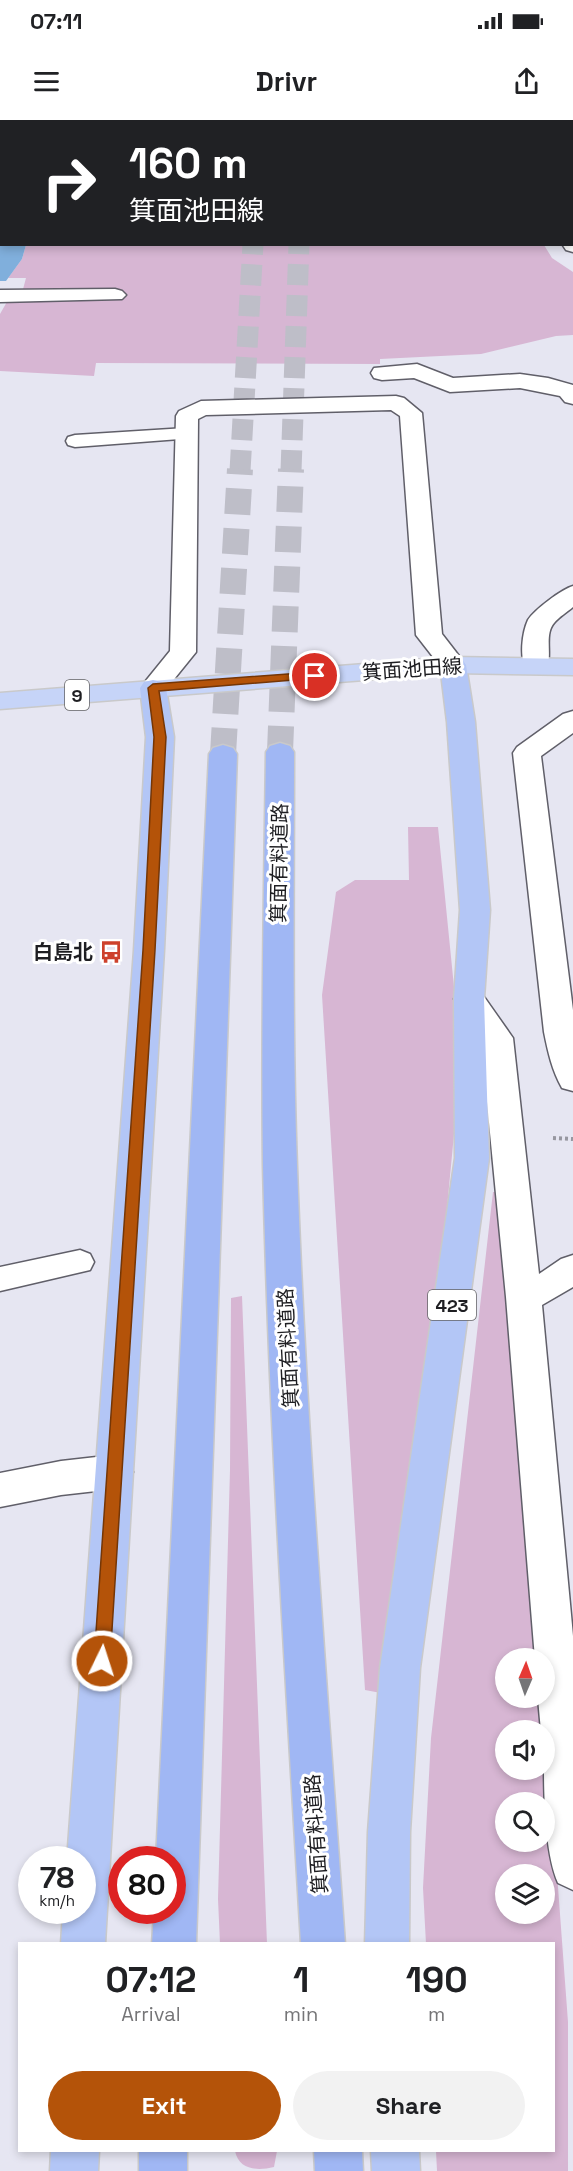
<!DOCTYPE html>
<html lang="en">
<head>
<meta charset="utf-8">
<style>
  :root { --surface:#fff; --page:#f2f2f2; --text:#202124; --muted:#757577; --accent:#b45309 }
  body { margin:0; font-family:"Space Grotesk","Noto Sans JP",sans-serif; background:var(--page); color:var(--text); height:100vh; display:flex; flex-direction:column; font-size:22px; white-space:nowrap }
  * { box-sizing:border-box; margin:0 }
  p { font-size:20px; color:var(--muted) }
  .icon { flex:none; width:33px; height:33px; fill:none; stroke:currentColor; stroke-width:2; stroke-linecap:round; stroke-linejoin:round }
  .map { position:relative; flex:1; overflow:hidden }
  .side { position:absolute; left:18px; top:1822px; width:537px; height:210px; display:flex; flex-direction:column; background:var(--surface); border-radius:0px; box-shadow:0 3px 9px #0003 }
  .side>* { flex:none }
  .hud { position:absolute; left:0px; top:0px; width:573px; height:126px; box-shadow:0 3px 9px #0003; background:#202124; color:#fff; overflow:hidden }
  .needle { width:39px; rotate:2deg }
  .fabs { position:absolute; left:495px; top:1528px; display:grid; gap:12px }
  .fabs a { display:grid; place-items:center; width:60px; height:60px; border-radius:50%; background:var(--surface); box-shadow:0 3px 9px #0003; font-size:30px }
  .speed { position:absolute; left:18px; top:1726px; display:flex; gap:12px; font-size:30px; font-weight:700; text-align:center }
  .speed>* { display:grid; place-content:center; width:78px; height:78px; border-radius:50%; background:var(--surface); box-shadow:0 3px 9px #0003; line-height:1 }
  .speed small { font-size:15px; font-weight:400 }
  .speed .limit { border:9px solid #d22; background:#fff; color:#111 }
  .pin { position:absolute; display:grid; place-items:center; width:51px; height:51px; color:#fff; margin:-26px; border:3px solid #fff; border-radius:50%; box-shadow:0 2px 6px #0007 }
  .me { position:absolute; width:66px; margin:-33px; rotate:4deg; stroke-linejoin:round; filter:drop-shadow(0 0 4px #0008) }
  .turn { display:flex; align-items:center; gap:21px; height:126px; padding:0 30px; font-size:27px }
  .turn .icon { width:78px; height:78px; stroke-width:2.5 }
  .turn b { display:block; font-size:42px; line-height:51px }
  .eta { display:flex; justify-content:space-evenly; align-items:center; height:102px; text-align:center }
  .eta b { font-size:36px; font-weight:600; line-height:42px }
  .cta { display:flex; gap:12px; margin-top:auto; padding:12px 30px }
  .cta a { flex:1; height:69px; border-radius:36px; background:var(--accent); color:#fff; font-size:24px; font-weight:600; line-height:69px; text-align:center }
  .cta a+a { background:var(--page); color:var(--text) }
  .status { display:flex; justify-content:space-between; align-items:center; height:42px; padding:0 30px; background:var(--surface); direction:ltr }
  .status svg { height:16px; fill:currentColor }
  header { display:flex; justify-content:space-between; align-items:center; height:78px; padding:0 30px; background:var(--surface); font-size:27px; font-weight:600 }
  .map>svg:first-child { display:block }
  .green { fill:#d7b6d3; fill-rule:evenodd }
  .water { fill:#80afdc }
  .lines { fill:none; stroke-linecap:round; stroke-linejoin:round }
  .motorway-tunnel-far1 { stroke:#bebec8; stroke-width:21; stroke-dasharray:21 10; stroke-linecap:butt }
  .motorway-tunnel { stroke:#bebec8; stroke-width:26; stroke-dasharray:26 14; stroke-linecap:butt }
  .service-casing { stroke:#605f69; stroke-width:3 }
  .minor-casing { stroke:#605f69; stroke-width:3 }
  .primary-casing { stroke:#c9c9ca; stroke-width:3 }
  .trunk-casing { stroke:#c9c9ca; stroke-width:3 }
  .motorway-casing { stroke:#c9c9ca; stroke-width:3 }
  .path { stroke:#9797a0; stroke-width:4; stroke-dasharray:3 3; stroke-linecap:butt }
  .service { fill:#fff; fill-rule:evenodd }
  .minor { fill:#fff; fill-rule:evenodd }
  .primary { fill:#c6d4f8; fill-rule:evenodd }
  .trunk { fill:#b3c6f6; fill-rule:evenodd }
  .motorway { fill:#a0b7f4; fill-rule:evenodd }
  .route { fill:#b45309; stroke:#753606; stroke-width:1.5 }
  .labels { text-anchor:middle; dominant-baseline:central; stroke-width:6; stroke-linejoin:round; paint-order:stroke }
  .shield { fill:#fff; stroke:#626264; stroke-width:1.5 }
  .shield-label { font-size:18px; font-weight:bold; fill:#1e1e22 }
  .street-label { font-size:20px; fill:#1e1e22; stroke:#fff }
  .poi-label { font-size:20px; font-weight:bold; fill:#1e1e22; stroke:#fff; text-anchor:end }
</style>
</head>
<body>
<div class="status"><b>07:11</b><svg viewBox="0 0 49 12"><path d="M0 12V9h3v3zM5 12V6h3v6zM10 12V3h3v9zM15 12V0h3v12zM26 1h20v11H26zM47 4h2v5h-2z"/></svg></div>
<header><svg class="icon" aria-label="menu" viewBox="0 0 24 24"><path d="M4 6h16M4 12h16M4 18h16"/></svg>Drivr<svg class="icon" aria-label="share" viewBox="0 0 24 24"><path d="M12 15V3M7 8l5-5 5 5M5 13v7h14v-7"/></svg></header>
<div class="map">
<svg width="573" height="2051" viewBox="0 0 573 2051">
  <rect width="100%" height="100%" fill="#e6e6f2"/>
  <!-- green -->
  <path class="green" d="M34,0H573V56L572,57V2Z
    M26,125H544L552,138L573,152V215L556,216L481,234L380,239V244L96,243L94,256L0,251V194L8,180L121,179L123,172L22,173L26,158H8L22,139Z
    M408,707H438L456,887L454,1014L441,1151L381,1573L365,1570L322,875L336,772L355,760H409Z
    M493,1072H500L540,1539H506V1578H544L568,1902V2051H437L436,2031H554V1824H426L423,1768L431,1618ZM506,1611H544V1650H506ZM506,1683H544V1722H506ZM506,1755H544V1794H506Z
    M242,1176L267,1824H220L218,1779L230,1350L231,1178Z
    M235,2031H277L274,2047C257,2051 239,2050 235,2031Z"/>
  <!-- water -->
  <path class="water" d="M0,0H34L2,2V124L26,125L22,139L6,161H0Z"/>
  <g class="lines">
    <!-- motorway-tunnel-far1 -->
    <path class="motorway-tunnel-far1" d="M240,351L253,124
      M291,351L299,124"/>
    <!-- motorway-tunnel -->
    <path class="motorway-tunnel" d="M280,632L291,349
      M223,634L240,349"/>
    <!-- service casing -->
    <g class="service-casing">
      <path id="service" d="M186,308L193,310L195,314L193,318L75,327L68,325L66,321L68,317L75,315Z
        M80,1130L90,1134L94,1142L90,1150L0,1171V1147Z"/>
    </g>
    <!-- minor casing -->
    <g class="minor-casing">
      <path id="minor" d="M572,118H573V132L566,130L562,124H572Z
        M115,169L122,171L126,175L122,179L0,182V170Z
        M417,244L453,258L520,254L548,258L573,265V284L565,282L560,276L520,268L450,272L414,258L382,260L374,258L371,253L374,248Z
        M396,276L404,278L422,293L442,514L466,545L462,551L453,553L444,551L416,515L400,296L391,290L206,295L198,299L196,532L162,574L153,576L144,574L140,568L170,531L176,296L179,291L201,281Z
        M573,466V487C567,492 559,497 554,503C543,516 554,537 545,551L536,553L527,551C519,539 522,513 528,500C534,490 562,469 573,466Z
        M573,591V613L541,636L573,890V971L562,968C552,950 548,932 544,912L513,633L517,627L563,594Z
        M469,868L480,871L513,918L539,1154L561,1139L573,1135V1167L542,1185L573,1516V1770L558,1763C542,1726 544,1652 544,1611H541L538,1578H544V1539H535L506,1177L481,920L454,879L458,871Z
        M114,1335L127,1340L133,1352L127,1364L114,1369L61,1375L0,1387V1353L61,1341Z"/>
    </g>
    <!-- primary casing -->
    <g class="primary-casing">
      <path id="primary" d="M453,537L573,539V555L453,553L0,589V573Z"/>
    </g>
    <!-- trunk casing -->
    <g class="trunk-casing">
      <path id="trunk" d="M453,537L462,539L466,545L475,602L490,790L484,879L489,1038L420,1548L410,1712L409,1824H365L368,1712L380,1548L455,1038L454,879L460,790L447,602L440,545L444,539Z
        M153,560L162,562L166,568L174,617L164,830L105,1824H61L63,1791H82V1740H67L134,830L146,617L140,568L144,562Z
        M51,2031H99L98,2051H50Z
        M371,2031H419L420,2051H372Z"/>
    </g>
    <!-- motorway casing -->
    <g class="motorway-casing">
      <path id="motorway" d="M280,623L290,626L294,632C294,770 292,908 297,1046C306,1306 327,1565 345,1824H301C286,1565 269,1305 263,1046C261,908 264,770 266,632L270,626Z
        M223,625L233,628L237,634L196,1824H152L154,1791H172V1740H156L209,634L213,628Z
        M139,2031H187V2051H139Z
        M314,2031H362L363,2051H315Z"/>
    </g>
    <!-- path -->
    <path class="path" d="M553,1018L573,1019"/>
    <!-- service -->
    <use href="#service" class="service"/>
    <!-- minor -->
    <use href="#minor" class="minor"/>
    <!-- primary -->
    <use href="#primary" class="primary"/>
    <!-- trunk -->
    <use href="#trunk" class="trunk"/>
    <!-- motorway -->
    <use href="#motorway" class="motorway"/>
  </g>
  <!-- route -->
  <path class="route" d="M315,552L320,556L318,558L159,571L166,617L155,830L110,1541L108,1547L102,1549L96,1547L94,1541L143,830L154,617L148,568L153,564Z"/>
  <!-- icons -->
  <defs>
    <g id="bus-bare" transform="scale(1.8)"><path d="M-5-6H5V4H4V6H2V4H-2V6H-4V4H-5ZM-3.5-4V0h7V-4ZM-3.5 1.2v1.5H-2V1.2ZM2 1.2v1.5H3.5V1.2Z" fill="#cd412c" stroke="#fff" stroke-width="2.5" paint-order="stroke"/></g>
  </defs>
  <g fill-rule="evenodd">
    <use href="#bus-bare" x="111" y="832"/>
  </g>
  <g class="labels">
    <!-- shield labels -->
    <g class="shield">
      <rect x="65" y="560" width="24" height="30" rx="4.5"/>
      <rect x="428" y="1170" width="48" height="30" rx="4.5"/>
    </g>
    <g class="shield-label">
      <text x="77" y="575">9</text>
      <text x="452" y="1185">423</text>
    </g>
    <!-- street labels -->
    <g class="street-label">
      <text transform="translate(412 549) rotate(-4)">箕面池田線</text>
      <text transform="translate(279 743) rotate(-89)">箕面有料道路</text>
      <text transform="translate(288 1228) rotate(-93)">箕面有料道路</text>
      <text transform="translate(316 1714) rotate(-94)">箕面有料道路</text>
    </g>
    <!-- poi labels -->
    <g class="poi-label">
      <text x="93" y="832">白島北</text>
    </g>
  </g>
</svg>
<div class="fabs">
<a><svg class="needle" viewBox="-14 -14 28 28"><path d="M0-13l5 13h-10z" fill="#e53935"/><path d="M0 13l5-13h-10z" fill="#757577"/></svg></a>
<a><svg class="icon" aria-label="sound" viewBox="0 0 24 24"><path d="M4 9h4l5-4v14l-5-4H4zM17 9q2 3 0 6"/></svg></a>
<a><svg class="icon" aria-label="search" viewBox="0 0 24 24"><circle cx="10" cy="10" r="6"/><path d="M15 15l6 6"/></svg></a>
<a><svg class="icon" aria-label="layers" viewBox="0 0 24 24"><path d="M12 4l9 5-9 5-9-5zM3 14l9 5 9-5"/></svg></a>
</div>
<div class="speed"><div>78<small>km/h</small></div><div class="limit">80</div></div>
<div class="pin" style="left:315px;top:556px;background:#d93025"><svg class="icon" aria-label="arrive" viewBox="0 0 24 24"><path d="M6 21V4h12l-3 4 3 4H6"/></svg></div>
<svg class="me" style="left:102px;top:1541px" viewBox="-20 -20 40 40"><circle r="17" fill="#b45309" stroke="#fff" stroke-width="3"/><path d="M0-11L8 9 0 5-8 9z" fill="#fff"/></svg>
<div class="hud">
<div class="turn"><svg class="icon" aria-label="right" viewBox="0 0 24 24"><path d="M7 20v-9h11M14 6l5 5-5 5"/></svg><div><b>160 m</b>箕面池田線</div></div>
</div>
<section class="side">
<div class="eta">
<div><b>07:12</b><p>Arrival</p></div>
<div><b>1</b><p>min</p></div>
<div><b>190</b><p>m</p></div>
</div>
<div class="cta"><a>Exit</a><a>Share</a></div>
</section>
</div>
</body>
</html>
